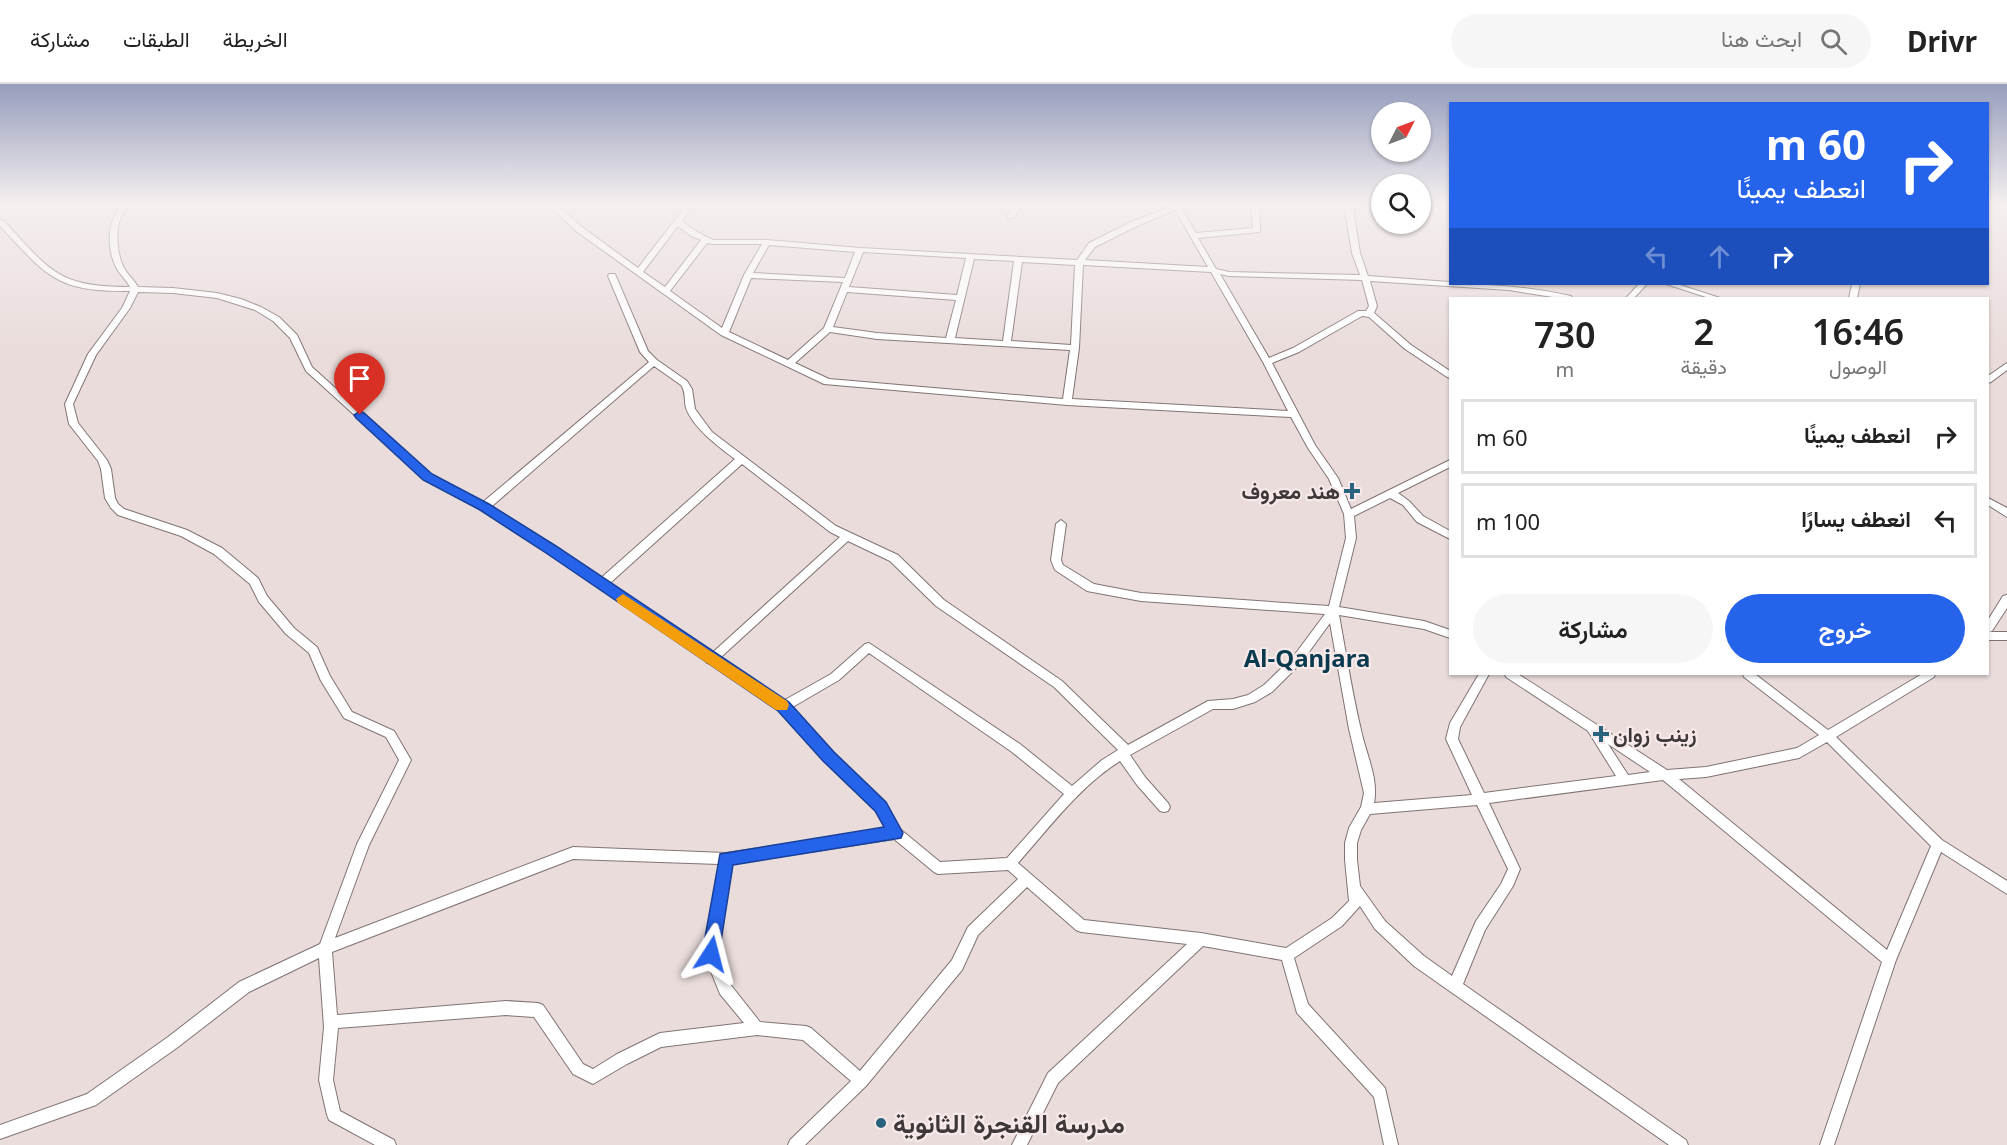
<!DOCTYPE html>
<html lang="ar">
<head>
<meta charset="utf-8">
<style>
  :root { --surface:#fff; --page:#f6f6f6; --text:#222; --muted:#767676; --line:#e0e0e0; --accent:#2563eb }
  body { margin:0; font-family:"Noto Sans",Vazirmatn,sans-serif; background:var(--page); color:var(--text); direction:rtl; height:100vh; display:flex; flex-direction:column; font-size:22px; white-space:nowrap }
  * { box-sizing:border-box; margin:0 }
  p { font-size:20px; color:var(--muted) }
  .icon { flex:none; width:33px; height:33px; fill:none; stroke:currentColor; stroke-width:2; stroke-linecap:round; stroke-linejoin:round }
  .map { position:relative; flex:1; overflow:hidden; direction:ltr }
  .side { position:absolute; left:1449px; top:213px; width:540px; height:378px; display:flex; flex-direction:column; background:var(--surface); border-radius:0px; box-shadow:0 2px 4px #0004; direction:rtl }
  .side>* { flex:none }
  .guide { position:absolute; left:1449px; top:18px; width:540px; height:183px; border-radius:0px; box-shadow:0 2px 4px #0004; direction:rtl; background:#2563eb; color:#fff; overflow:hidden }
  .needle { width:39px; rotate:48deg }
  .tools { position:absolute; left:1371px; top:18px; display:grid; gap:12px }
  .tools a { display:grid; place-items:center; width:60px; height:60px; border-radius:50%; background:var(--surface); box-shadow:0 2px 4px #0004; font-size:30px }
  .pin { position:absolute; display:grid; place-items:center; width:51px; height:51px; color:#fff; margin:-62px -26px; border-radius:50% 50% 50% 0; rotate:-45deg; box-shadow:0 0 6px #0007 }
  .pin .icon { rotate:45deg }
  .me { position:absolute; width:66px; margin:-33px; rotate:9deg; stroke-linejoin:round; filter:drop-shadow(0 0 4px #0008) }
  .turn { display:flex; align-items:center; gap:21px; height:126px; padding:0 24px; font-size:27px }
  .turn .icon { width:78px; height:78px; stroke-width:2.5 }
  .turn b { display:block; font-size:42px; line-height:51px }
  .lanes { display:flex; align-items:center; height:57px; padding:0 24px; background:#0003; justify-content:center; gap:30px; direction:ltr }
  .lanes .off { opacity:.35 }
  .eta { display:flex; justify-content:space-evenly; align-items:center; height:102px; text-align:center }
  .eta b { font-size:36px; font-weight:600; line-height:42px }
  .button { display:flex; gap:12px; margin-top:auto; padding:12px 24px }
  .button a { flex:1; height:69px; border-radius:36px; background:var(--accent); color:#fff; font-size:24px; font-weight:600; line-height:69px; text-align:center }
  .button a+a { background:var(--page); color:var(--text) }
  ul { padding:0; list-style:none }
  li { display:flex; align-items:center; gap:18px; height:75px; margin:0 12px 9px; padding:0 12px; border:3px solid var(--line); border-radius:0px }
  li div { flex:1 }
  li b { display:block; font-size:22px }
  li em { font-style:normal }
  header { display:flex; align-items:center; gap:36px; box-sizing:border-box; height:84px; padding:0 30px; background:var(--surface); border-bottom:2px solid var(--line) }
  header strong { font-size:28px }
  nav { display:flex; gap:33px; margin-inline-start:auto; font-size:21px }
  .search { width:420px; height:54px; background:var(--page); display:flex; align-items:center; gap:15px; box-sizing:border-box; padding:0 21px; border-radius:33px; color:var(--muted); font-size:22px }
  .map>svg:first-child { display:block }
  .lines { fill:none; stroke-linecap:round; stroke-linejoin:round }
  .minor-casing { stroke:#807473; stroke-width:2 }
  .minor { fill:#fff; fill-rule:evenodd }
  .route { fill:#2563eb; stroke:#184099; stroke-width:1.5 }
  .slow { fill:#f59e0b }
  .poi-dot { fill:#2a637d; stroke:#f7e9e9; stroke-width:2 }
  .labels { text-anchor:middle; dominant-baseline:central; stroke-width:4.5; stroke-linejoin:round; paint-order:stroke }
  .poi-label { font-size:21px; font-weight:bold; fill:#3e3938; stroke:#f7e9e9; text-anchor:end }
  .quarter-label { font-size:24px; font-weight:bold; fill:#093a4e; stroke:#f7e9e9 }
  .near-poi-label { font-size:26px; font-weight:bold; fill:#3e3938; stroke:#f7e9e9; text-anchor:start }
</style>
</head>
<body>
<header>
<strong>Drivr</strong>
<div class="search"><svg class="icon" aria-label="search" viewBox="0 0 24 24"><circle cx="10" cy="10" r="6"/><path d="M15 15l6 6"/></svg>ابحث هنا</div>
<nav><a>الخريطة</a><a>الطبقات</a><a>مشاركة</a></nav>
</header>
<div class="map">
<svg width="2007" height="1061" viewBox="0 0 2007 1061">
  <rect width="100%" height="100%" fill="#e9dcdb"/>
  <g class="lines">
    <!-- minor casing -->
    <g class="minor-casing">
      <path id="minor" d="M125,119H134C129,123 123,127 121,133C115,146 117,171 124,184C128,191 134,196 138,203L173,204L217,209L241,215L261,223L279,233L297,251L312,283L431,391L483,418L649,278L640,268L608,192L609,190H615L648,267L657,276L687,297L692,305L695,325L712,348L836,442L898,471L944,516L1062,597L1128,661L1208,617L1233,615L1248,611L1264,601L1293,573L1325,530L1141,517L1087,507L1055,486L1051,476L1056,440L1061,436L1066,440L1061,476L1063,481L1094,500L1141,509L1329,522L1346,454L1344,430L1329,395L1308,364L1291,333L1067,321L824,300L721,251L576,147L546,119H554L582,143L638,184L688,119H696L682,137L697,148L713,156H767L860,164L1077,176L1089,159L1131,138L1172,122L1170,119H1178L1196,149L1253,144L1251,119H1259L1260,148L1198,154L1216,185L1229,188L1360,191L1352,169L1344,119H1352L1360,169L1368,192L1450,198V200C1491,200 1531,203 1571,212L1572,214H1559L1509,206L1370,197L1377,222L1374,229L1411,261L1450,287V294L1447,293L1405,265L1369,233L1362,232L1299,268L1272,279L1315,361L1338,394L1351,425L1450,376V383L1398,409L1409,417L1423,432L1450,447V455L1417,438L1403,421L1390,414L1354,432L1356,454L1339,523L1424,537L1450,546V554L1424,545L1339,531C1346,569 1352,608 1361,646C1366,670 1379,695 1374,719L1472,711L1446,655L1450,639L1479,590H1489L1460,643L1458,655L1484,709L1616,692L1588,647L1506,593L1505,590H1518L1667,686L1706,683L1797,664L1819,651L1744,593L1743,590H1755L1828,646L1922,590H1935L1934,593L1836,653L1942,756L2007,797V810L1941,768L1896,876L1834,1061H1820L1882,878L1663,696L1489,719L1520,785L1513,802L1485,846L1463,900L1686,1056L1688,1061H1669L1414,882L1375,845L1360,822L1342,842L1294,874L1308,920L1385,1004L1398,1061H1384L1374,1013L1297,929L1282,876L1203,862L1058,999L1027,1061H1012L1048,989L1187,860L1081,848L1076,846L1027,803L978,851L962,886L866,1002L805,1061H788L790,1056L851,997L803,956L757,951L661,963L627,980L593,1000L573,990L534,933L506,931L338,944L333,996L340,1027L394,1056L396,1061H375L329,1036L327,1031L319,996L324,943L319,874L249,908L178,963L96,1021L0,1055V1041L87,1010L168,953L239,898L320,860L357,760L399,676L386,653L344,634L321,597L309,569L286,550L259,518L250,500L214,470L181,452L118,431L111,424L105,414L101,385L98,377L69,340L65,320L88,270L122,224L130,207C56,208 48,193 0,142V136H3C50,186 56,203 130,203C126,195 119,190 116,183C106,163 107,133 125,119ZM1175,126L1208,183L1085,176L1095,163L1137,142ZM678,142L691,152L701,156L665,203L643,188ZM707,159L712,160H762L744,191L722,244L670,207ZM769,161L855,168L845,194L753,189ZM863,168L966,174L957,211L849,203ZM974,175L1014,177L1003,257L955,254ZM1022,178L1075,181L1071,261L1011,257ZM1083,181L1211,188L1263,278L1288,327L1072,315L1079,264ZM1220,190L1229,192L1362,196L1369,222L1366,227H1358L1293,264L1269,274ZM751,194L843,198L824,244L788,276L729,248ZM138,208L173,209L217,214L255,226L273,237L290,254L306,287L425,395L481,425L564,480L706,576L707,579L712,580L779,626L825,677L877,727L887,745L726,769L573,763L335,854L369,761L411,676L394,647L352,628L330,592L317,563L294,544L267,512L258,494L222,464L187,446L124,425L118,420L115,414L111,385L107,376L78,339L73,320L96,271L130,224ZM847,208L956,216L946,254L877,249L833,243ZM830,248L877,255L1070,266L1063,315L829,295L795,279ZM654,282L681,301C686,308 684,316 686,324C693,344 719,363 735,375L601,494L491,423ZM742,380L830,448L840,453L712,569L609,500ZM848,457L890,477L936,522L1054,603L1118,666L1102,676L1072,702L1020,660L869,559L865,560L831,590L783,617L720,574ZM1330,539L1349,645L1364,709L1361,723L1349,744L1345,759V776L1349,817L1332,834L1286,864L1201,849L1084,836L1018,779C1050,743 1079,703 1120,677L1137,701L1160,727L1164,728L1168,727L1170,723L1168,719L1145,693L1130,671L1213,625H1233L1255,618L1272,608L1301,579ZM869,569L1012,668L1064,710L1007,774L940,778L900,745L885,719L833,669L791,624L839,596ZM1827,658L1931,762L1887,866L1679,695L1706,693L1799,674ZM1608,660L1650,688L1628,691ZM1477,721L1508,785L1501,800L1476,837L1452,892L1424,872L1385,837L1360,802L1357,776V759L1361,746L1370,730ZM894,755L934,788L938,790L1008,786L1018,795L968,843L952,876L860,987L811,944L806,942L760,938L730,900L718,870L731,780ZM573,775L719,780L704,870L720,910L744,939L660,949L617,970L593,985L583,980L543,921L538,919L506,917L337,931L332,868Z
        M1015,119H1023L1014,134H1008L1007,132Z
        M1639,200H1647L1634,214H1626Z
        M1666,200H1677L1720,214H1709Z
        M1852,200H1860L1857,214H1849Z
        M2007,279V286L1991,298L1988,299V292Z
        M1988,414L2007,424V433L1988,421Z
        M2007,511V524L1992,547L1989,548H2007V556H1988V536L2003,512Z"/>
    </g>
    <!-- minor -->
    <use href="#minor" class="minor"/>
  </g>
  <!-- sky -->
  <linearGradient id="sky" x2="0" y2="1"><stop stop-color="#969ebd"/><stop offset="0.45" stop-color="#f5efef"/><stop offset="1" stop-color="#f5efef" stop-opacity="0"/></linearGradient>
  <rect width="2007" height="267" fill="url(#sky)"/>
  <!-- route -->
  <path class="route" d="M360,327L364,329L432,390L489,420L556,462L789,618L834,668L886,718L903,749L901,754L733,781L719,870L717,876L711,879L705,876L702,870L720,770L884,743L875,727L823,677L778,627L546,469L480,426L423,396L356,334L354,331Z"/>
  <!-- slow -->
  <path class="slow" d="M623,510L787,617L789,621L787,626H776L618,519L616,515Z"/>
  <!-- markers -->
  <g class="poi-dot">
    <path d="M1349 398h6v6h6v6h-6v6h-6v-6h-6v-6h6z"/>
    <path d="M1598 641h6v6h6v6h-6v6h-6v-6h-6v-6h6z"/>
    <circle cx="881" cy="1039" r="6"/>
  </g>
  <g class="labels">
    <!-- poi labels -->
    <g class="poi-label">
      <text x="1340" y="407">هند معروف</text>
      <text x="1613" y="650" text-anchor="start">زينب زوان</text>
    </g>
    <!-- quarter labels -->
    <g class="quarter-label">
      <text x="1307" y="573">Al-Qanjara</text>
    </g>
    <!-- near-poi labels -->
    <g class="near-poi-label">
      <text x="893" y="1039">مدرسة القنجرة الثانوية</text>
    </g>
  </g>
</svg>
<div class="tools">
<a><svg class="needle" viewBox="-14 -14 28 28"><path d="M0-13l5 13h-10z" fill="#e53935"/><path d="M0 13l5-13h-10z" fill="#767676"/></svg></a>
<a><svg class="icon" aria-label="search" viewBox="0 0 24 24"><circle cx="10" cy="10" r="6"/><path d="M15 15l6 6"/></svg></a>
</div>
<div class="pin" style="left:360px;top:331px;background:#d93025"><svg class="icon" aria-label="arrive" viewBox="0 0 24 24"><path d="M6 21V4h12l-3 4 3 4H6"/></svg></div>
<svg class="me" style="left:711px;top:870px" viewBox="-20 -20 40 40"><path d="M0-17L14 15 0 8-14 15z" fill="#2563eb" stroke="#fff" stroke-width="4"/></svg>
<div class="guide">
<div class="turn"><svg class="icon" aria-label="right" viewBox="0 0 24 24"><path d="M7 20v-9h11M14 6l5 5-5 5"/></svg><div><b>60 m</b>انعطف يمينًا</div></div>
<div class="lanes"><svg class="icon off" aria-label="left" viewBox="0 0 24 24"><path d="M17 20v-9H6M10 6l-5 5 5 5"/></svg><svg class="icon off" aria-label="ahead" viewBox="0 0 24 24"><path d="M12 20V5M6 11l6-6 6 6"/></svg><svg class="icon" aria-label="right" viewBox="0 0 24 24"><path d="M7 20v-9h11M14 6l5 5-5 5"/></svg></div>
</div>
<section class="side">
<div class="eta">
<div><b>16:46</b><p>الوصول</p></div>
<div><b>2</b><p>دقيقة</p></div>
<div><b>730</b><p>m</p></div>
</div>
<ul>
<li><svg class="icon" aria-label="right" viewBox="0 0 24 24"><path d="M7 20v-9h11M14 6l5 5-5 5"/></svg><div><b>انعطف يمينًا</b></div><em>60 m</em></li>
<li><svg class="icon" aria-label="left" viewBox="0 0 24 24"><path d="M17 20v-9H6M10 6l-5 5 5 5"/></svg><div><b>انعطف يسارًا</b></div><em>100 m</em></li>
</ul>
<div class="button"><a>خروج</a><a>مشاركة</a></div>
</section>
</div>
</body>
</html>
